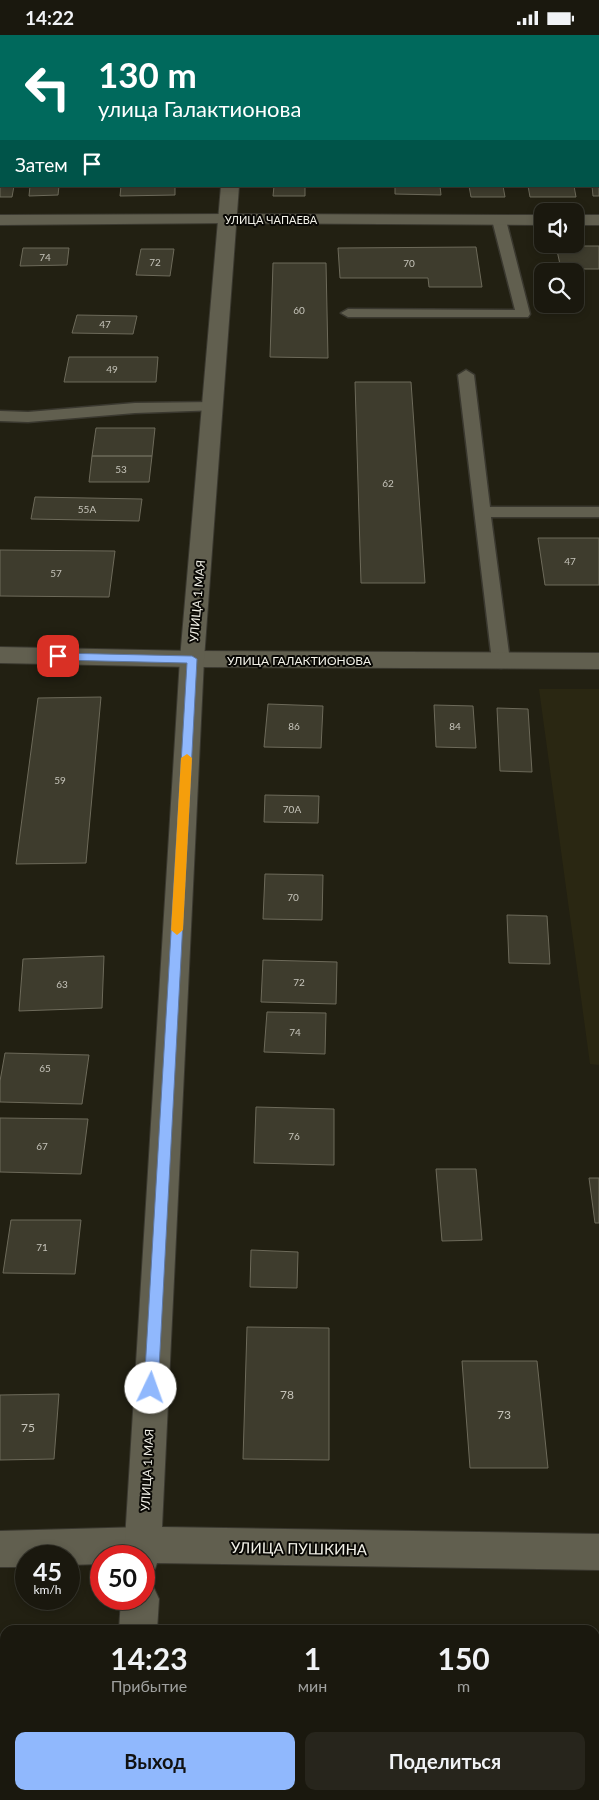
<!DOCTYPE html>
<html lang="ru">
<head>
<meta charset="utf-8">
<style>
  :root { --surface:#1a180e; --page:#27251c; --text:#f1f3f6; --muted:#9fa09e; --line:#38372e; --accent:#90b8fd }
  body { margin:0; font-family:Lato,sans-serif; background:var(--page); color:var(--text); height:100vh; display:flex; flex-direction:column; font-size:19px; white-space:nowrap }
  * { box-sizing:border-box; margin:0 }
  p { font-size:16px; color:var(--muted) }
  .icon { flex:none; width:28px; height:28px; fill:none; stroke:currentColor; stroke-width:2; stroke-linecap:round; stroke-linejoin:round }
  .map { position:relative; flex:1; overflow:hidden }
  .panel { position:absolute; left:0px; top:1590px; width:600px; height:175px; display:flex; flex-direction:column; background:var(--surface); border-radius:15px 15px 0 0; box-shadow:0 2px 8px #0003,0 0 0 1px var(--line) }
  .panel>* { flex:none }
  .guide { position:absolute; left:0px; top:0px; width:600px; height:152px; box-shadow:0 2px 8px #0003,0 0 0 1px var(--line); background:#00695c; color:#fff; overflow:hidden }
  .tools { position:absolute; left:534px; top:168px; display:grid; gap:10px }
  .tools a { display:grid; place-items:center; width:50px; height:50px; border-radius:10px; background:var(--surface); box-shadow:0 2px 8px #0003,0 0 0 1px var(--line); font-size:25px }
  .speed { position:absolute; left:15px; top:1510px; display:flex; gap:10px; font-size:25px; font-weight:700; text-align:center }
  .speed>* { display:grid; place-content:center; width:65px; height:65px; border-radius:50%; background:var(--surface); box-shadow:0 2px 8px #0003,0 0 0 1px var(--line); line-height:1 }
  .speed small { font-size:12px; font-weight:400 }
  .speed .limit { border:8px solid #d22; background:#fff; color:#111 }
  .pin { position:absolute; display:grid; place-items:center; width:42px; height:42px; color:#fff; margin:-21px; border-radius:10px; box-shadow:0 2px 8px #0006 }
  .me { position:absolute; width:55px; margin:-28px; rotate:3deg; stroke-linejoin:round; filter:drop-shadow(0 0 4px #0008) }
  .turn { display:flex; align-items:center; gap:18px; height:105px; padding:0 15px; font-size:22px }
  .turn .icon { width:65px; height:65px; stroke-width:2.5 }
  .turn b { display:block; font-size:35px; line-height:42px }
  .then { display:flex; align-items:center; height:48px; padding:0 15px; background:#0003; gap:10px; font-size:19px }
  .eta { display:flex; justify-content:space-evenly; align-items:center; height:85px; text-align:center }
  .eta b { font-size:30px; font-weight:700; line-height:35px }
  .primary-button { display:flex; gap:10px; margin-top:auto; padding:10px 15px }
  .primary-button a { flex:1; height:58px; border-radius:10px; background:var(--accent); color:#111; font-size:20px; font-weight:700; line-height:58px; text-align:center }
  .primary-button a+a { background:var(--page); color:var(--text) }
  .status { display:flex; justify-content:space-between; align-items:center; height:35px; padding:0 25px; background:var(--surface); direction:ltr }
  .status svg { height:14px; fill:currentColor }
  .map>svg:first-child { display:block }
  .built { fill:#2a2712 }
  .building { fill:#3e3c2d; stroke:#6d6a5a }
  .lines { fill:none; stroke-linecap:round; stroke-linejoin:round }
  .service-casing { stroke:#3a382f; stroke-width:3 }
  .minor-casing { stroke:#3a382f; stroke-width:2 }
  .tertiary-casing { stroke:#3a382f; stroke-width:2 }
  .secondary-casing { stroke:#3a382f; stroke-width:2 }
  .service { fill:#615f4f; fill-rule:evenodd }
  .minor { fill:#615f4f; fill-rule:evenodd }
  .tertiary { fill:#615f4f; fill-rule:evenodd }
  .secondary { fill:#615f4f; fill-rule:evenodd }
  .route { fill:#90b8fd; stroke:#5e78a4 }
  .slow { fill:#f59e0b }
  .labels { text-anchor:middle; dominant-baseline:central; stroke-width:4; stroke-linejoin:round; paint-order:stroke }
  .number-label { font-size:10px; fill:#c6c4ba }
  .far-street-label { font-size:11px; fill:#f3f2e9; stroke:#0a0905 }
  .street-label { font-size:12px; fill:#f3f2e9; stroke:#0a0905 }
  .near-number-label { font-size:12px; fill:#c6c4ba }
  .near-street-label { font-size:15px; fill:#f3f2e9; stroke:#0a0905 }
</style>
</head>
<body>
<div class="status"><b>14:22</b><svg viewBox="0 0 49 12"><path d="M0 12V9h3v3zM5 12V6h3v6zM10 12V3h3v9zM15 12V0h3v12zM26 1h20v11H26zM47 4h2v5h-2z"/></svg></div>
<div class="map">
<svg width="599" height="1765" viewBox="0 0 599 1765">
  <rect width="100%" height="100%" fill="#222012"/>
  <!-- built -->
  <path class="built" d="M539,654H599V1030L590,1029Z
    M595,1621H599V1765H236V1760H595Z"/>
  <!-- building -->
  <path class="building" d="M146,0H193L146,1Z
    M0,133L1,151H14L12,162H0Z
    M599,141V161H593L592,151H599Z
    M30,151H59L58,160L29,161Z
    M121,151H175V160L120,161Z
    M274,151H305V161H273Z
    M395,151H440L441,160L395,159Z
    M469,151H503L505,162H471Z
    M528,151H574L576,162H530Z
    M556,211H599V234H561Z
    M476,212L482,252H429L428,243H340L338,213Z
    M23,213H69L67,230L20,231Z
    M141,214H174L170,241L136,240Z
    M273,228H326L328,323L270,322Z
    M77,280L137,281L133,299L72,298Z
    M69,322H158L156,347H64Z
    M355,347H411L425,548H361Z
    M96,393H155L152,421H92Z
    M92,421H152L149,447H89Z
    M35,462L142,464L139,486L31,484Z
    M538,503H599V550H545Z
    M0,515L115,516L109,562L0,561Z
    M101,662L86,828L16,829L38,663Z
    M268,669L323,671L321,713L264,712Z
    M434,670L473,671L476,713L436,712Z
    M497,673L528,674L532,737L500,736Z
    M265,760L319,761L318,788L264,787Z
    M265,839L323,840L322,885L263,884Z
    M507,880L547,881L550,929L509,928Z
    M104,921L102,973L19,976L23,924Z
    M263,925L337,927L336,969L261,967Z
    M267,977L326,978L325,1019L264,1017Z
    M5,1018L89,1020L82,1069L0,1067V1046Z
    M256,1072L334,1074V1130L254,1128Z
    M0,1083L88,1084L81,1139L0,1137Z
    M436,1134H476L482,1205L442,1206Z
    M589,1143H599V1188H595Z
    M11,1185H81L75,1239L3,1238Z
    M251,1215L298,1217L297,1253L250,1252Z
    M247,1292L329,1293V1425L243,1424Z
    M462,1326H537L548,1433H470Z
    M59,1359L54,1424L0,1425V1360Z
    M0,1668H5V1760H19V1765H0Z
    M595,1704H599V1765H409V1760H595Z"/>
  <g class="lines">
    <!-- service casing -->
    <g class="service-casing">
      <path id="service" d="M331,0H343V1H331Z
        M524,0H536V1H524Z
        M587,0H599V1H587Z
        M499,181L506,185L530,279L528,282H348L341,278L348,274L515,275L492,185Z
        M466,335L474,340L490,472H599V482H491L510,626L508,631L501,633L494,631L492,626L458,340Z
        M213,367L219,369L221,372L219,375L135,378L28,387L0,386V376L28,377L135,368Z"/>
    </g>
    <!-- minor casing -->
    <g class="minor-casing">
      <path id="minor" d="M228,179L234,180L237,184L234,188L0,190V180Z
        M0,612L192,616L599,618V634L192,632L0,628Z
        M143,1492L156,1497L161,1510L156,1523L144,1528V1521H101V1529L69,1530V1521H26V1532H0V1496Z"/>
    </g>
    <!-- tertiary casing -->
    <g class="tertiary-casing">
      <path id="tertiary" d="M228,179L542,180V190L222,188L219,184L222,180Z
        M575,180H599V190H575Z"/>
    </g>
    <!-- secondary casing -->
    <g class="secondary-casing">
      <path id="secondary" d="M231,0H245V1H231Z
        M221,151H239L204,624L162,1492L599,1499V1535L157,1528L155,1534L144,1539V1521H124L180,624Z
        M144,1547L153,1551L159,1564L157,1595H119L121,1564H144Z
        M109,1760H149L148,1765H108Z"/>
    </g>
    <!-- service -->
    <use href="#service" class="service"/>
    <!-- minor -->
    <use href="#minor" class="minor"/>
    <!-- tertiary -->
    <use href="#tertiary" class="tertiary"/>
    <!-- secondary -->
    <use href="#secondary" class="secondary"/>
  </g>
  <!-- route -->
  <path class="route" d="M58,618L192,621L197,624L158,1353L156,1358L151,1360L146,1358L144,1353L187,628L58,625L53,621Z"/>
  <!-- slow -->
  <path class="slow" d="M187,719L192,723L183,895L177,900L171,895L181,723Z"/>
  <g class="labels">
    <!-- number labels -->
    <g class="number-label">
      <text x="45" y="222">74</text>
      <text x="155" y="227">72</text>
      <text x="409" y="228">70</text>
      <text x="299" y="275">60</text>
      <text x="105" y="289">47</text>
      <text x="112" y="334">49</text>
      <text x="121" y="434">53</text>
      <text x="388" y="448">62</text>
      <text x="87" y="474">55А</text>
      <text x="570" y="526">47</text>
      <text x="56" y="538">57</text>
      <text x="294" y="691">86</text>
      <text x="455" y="691">84</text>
      <text x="60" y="745">59</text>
      <text x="292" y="774">70А</text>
      <text x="293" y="862">70</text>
      <text x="299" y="947">72</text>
      <text x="62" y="949">63</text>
      <text x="295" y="997">74</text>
      <text x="45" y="1033">65</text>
      <text x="294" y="1101">76</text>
      <text x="42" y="1111">67</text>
      <text x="42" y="1212">71</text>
    </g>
    <!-- far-street labels -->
    <g class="far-street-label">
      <text x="271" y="184">УЛИЦА ЧАПАЕВА</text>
    </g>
    <!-- street labels -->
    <g class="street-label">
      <text transform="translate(197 566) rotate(-85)">УЛИЦА 1 МАЯ</text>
      <text x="299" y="625">УЛИЦА ГАЛАКТИОНОВА</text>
      <text transform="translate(147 1435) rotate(-87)">УЛИЦА 1 МАЯ</text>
    </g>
    <!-- near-number labels -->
    <g class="near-number-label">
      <text x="287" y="1359">78</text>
      <text x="504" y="1379">73</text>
      <text x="28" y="1392">75</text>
    </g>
    <!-- near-street labels -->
    <g class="near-street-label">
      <text transform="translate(299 1513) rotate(1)">УЛИЦА ПУШКИНА</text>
    </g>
  </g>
</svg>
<div class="tools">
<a><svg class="icon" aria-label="sound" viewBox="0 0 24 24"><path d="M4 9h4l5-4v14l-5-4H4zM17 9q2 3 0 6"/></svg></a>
<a><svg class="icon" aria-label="search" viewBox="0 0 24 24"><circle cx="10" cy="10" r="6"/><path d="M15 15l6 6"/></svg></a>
</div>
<div class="speed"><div>45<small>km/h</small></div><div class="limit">50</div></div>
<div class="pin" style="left:58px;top:621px;background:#d93025"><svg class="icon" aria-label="arrive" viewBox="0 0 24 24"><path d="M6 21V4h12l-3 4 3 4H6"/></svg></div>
<svg class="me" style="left:151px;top:1353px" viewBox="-20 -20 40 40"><circle r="19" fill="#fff"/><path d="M0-13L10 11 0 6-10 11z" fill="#90b8fd"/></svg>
<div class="guide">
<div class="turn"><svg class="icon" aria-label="left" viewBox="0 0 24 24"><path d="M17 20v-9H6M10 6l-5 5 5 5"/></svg><div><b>130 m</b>улица Галактионова</div></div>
<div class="then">Затем<svg class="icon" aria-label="arrive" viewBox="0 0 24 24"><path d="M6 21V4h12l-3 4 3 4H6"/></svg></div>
</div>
<section class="panel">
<div class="eta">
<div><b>14:23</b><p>Прибытие</p></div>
<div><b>1</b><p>мин</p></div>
<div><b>150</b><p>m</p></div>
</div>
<div class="primary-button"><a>Выход</a><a>Поделиться</a></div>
</section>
</div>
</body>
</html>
